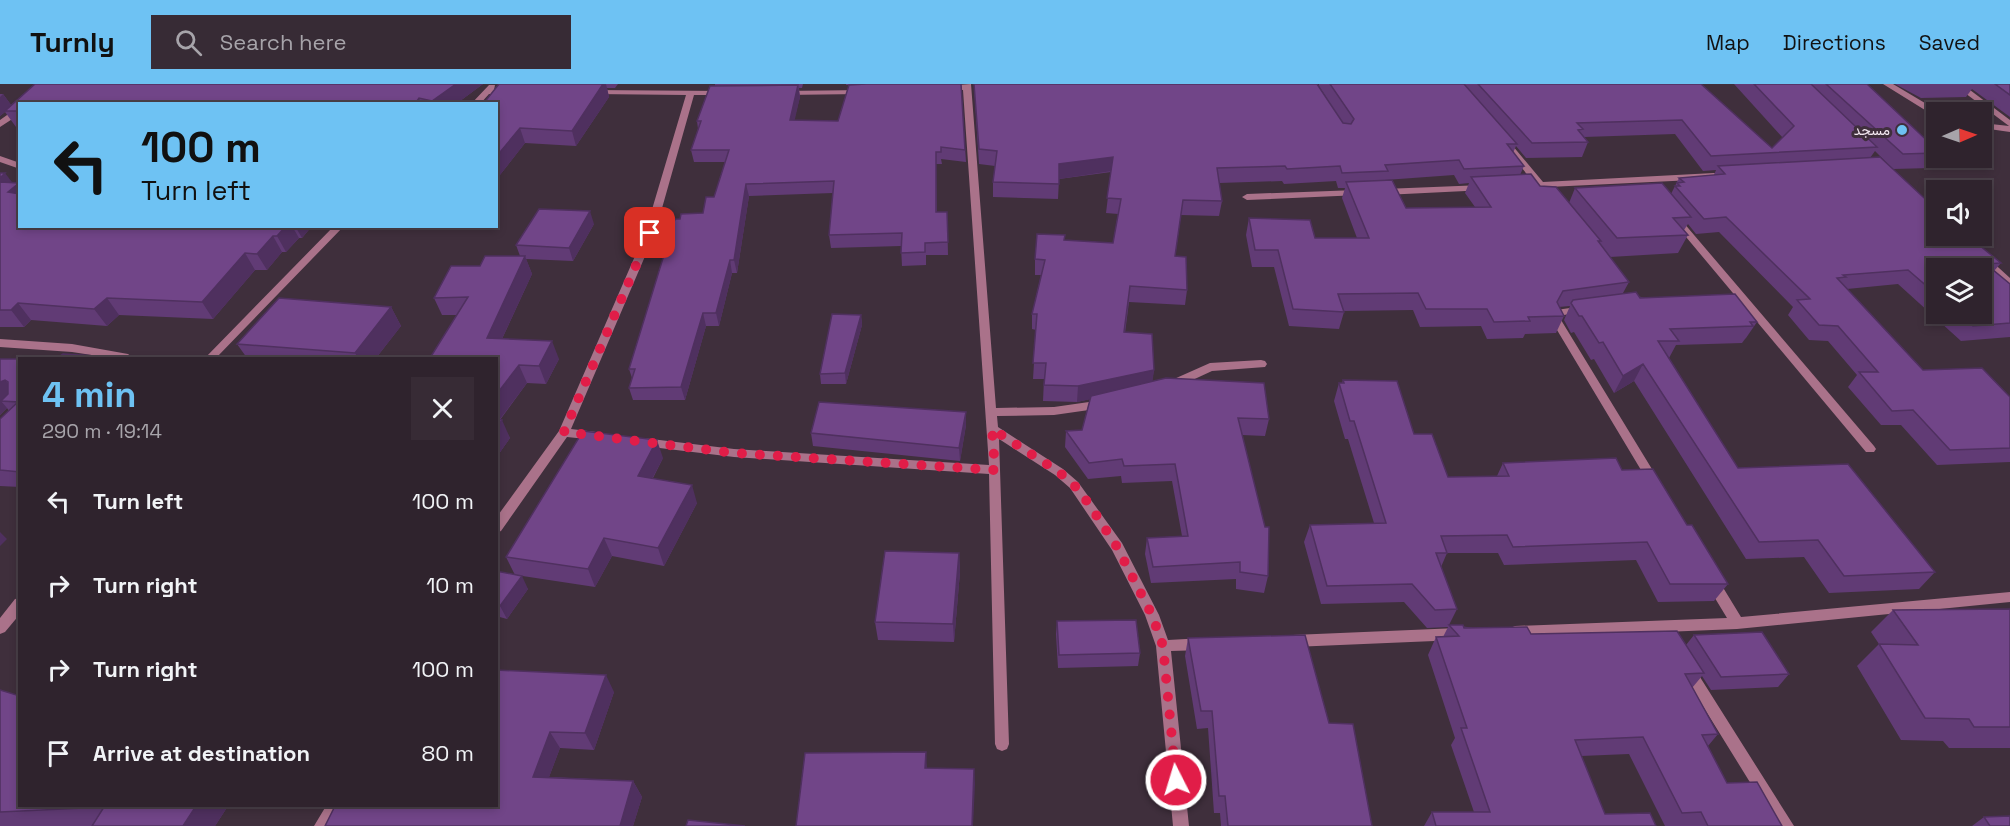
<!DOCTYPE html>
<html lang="en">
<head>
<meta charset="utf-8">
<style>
  :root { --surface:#2f232d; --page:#372b35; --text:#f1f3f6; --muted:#a7a4aa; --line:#4a4049; --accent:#6ec2f3 }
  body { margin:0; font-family:"Space Grotesk",Vazirmatn,sans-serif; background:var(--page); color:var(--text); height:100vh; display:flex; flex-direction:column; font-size:22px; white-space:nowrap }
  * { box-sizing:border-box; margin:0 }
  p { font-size:20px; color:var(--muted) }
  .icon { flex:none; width:33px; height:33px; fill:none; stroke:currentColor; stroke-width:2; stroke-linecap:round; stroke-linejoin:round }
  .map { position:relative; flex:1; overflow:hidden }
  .details { position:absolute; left:18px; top:273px; width:480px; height:450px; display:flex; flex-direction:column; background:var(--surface); border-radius:0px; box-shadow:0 3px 9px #0003,0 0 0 2px var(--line) }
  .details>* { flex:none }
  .banner { position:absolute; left:18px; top:18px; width:480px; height:126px; border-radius:0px; box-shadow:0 3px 9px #0003,0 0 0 2px var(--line); background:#6ec2f3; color:#111; overflow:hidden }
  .needle { width:39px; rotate:88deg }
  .fabs { position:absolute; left:1926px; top:18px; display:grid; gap:12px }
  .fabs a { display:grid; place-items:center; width:66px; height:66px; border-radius:0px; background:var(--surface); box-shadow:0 3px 9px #0003,0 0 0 2px var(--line); font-size:30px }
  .pin { position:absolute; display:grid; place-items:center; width:51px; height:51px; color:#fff; margin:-26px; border-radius:12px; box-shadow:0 3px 9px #0006 }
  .me { position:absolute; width:66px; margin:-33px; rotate:355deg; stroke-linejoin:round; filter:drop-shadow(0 0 4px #0008) }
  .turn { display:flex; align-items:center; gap:21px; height:126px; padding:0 24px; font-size:27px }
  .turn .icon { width:78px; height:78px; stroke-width:2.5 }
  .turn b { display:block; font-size:42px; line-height:51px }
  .round { display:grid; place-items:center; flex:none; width:63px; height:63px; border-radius:0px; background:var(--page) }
  .headline { display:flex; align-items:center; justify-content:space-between; height:102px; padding:0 24px }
  h1 { font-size:36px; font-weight:800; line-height:45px; color:var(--accent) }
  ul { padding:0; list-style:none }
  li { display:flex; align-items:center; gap:18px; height:84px; padding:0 24px }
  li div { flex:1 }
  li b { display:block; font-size:22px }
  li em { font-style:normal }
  header { display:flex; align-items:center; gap:36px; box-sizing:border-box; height:84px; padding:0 30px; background:var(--accent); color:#111 }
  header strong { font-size:28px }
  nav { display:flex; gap:33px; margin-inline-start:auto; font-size:21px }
  .search { width:420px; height:54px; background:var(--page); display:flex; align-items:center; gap:15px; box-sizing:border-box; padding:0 21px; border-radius:0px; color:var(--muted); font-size:22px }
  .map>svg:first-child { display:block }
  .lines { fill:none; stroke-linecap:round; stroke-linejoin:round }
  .street { fill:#aa728a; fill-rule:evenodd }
  .wall { fill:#613b75; fill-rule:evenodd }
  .shaded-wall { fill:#4f305f }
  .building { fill:#714588; stroke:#4f305f; stroke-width:1.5 }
  .route { stroke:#e11d48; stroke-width:10; stroke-dasharray:0 18 }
  .poi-dot { fill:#6ec2f3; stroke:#3f2f3c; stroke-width:2 }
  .labels { text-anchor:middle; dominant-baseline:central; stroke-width:6; stroke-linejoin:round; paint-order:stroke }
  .far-poi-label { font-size:14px; fill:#f3e8f1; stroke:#3f2f3c; text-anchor:end }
</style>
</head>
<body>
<header>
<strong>Turnly</strong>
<div class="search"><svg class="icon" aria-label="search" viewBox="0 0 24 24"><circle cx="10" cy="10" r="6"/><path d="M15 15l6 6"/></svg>Search here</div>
<nav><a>Map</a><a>Directions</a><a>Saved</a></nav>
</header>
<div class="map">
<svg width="2010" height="742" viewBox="0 0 2010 742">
  <rect width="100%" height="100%" fill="#3f2f3c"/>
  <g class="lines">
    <!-- street -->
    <path class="street" d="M971,0L996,324L1054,323L1103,316L1109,320L1103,324L1054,331L997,332L998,343L1063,385L1078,398L1122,459L1159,531L1168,556L1204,554L1209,556L1211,560L1209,564L1204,566L1171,567L1189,742H1173L1156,562L1145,531L1112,466L1070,404L1055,391L999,355L1009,660L1007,665L1002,667L997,665L995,660L989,390L734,373L643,362L637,358L643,354L734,365L989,381L963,6H945L941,4L945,2Z
      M1883,0H1893L1940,28H1936V31H1933Z
      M1953,0H1962L2010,36V48L1982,44V39L2009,42Z
      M489,1H495L494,6H507L511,8L507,10H489L480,20H471Z
      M591,6L723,7L727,9L723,11H694L655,149L571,345L596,348L602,352L596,356L567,353L501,447L496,449V434L559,347L645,149L686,11L594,10H591Z
      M864,6L865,8L861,10L783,11L779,9L783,7Z
      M17,24H20V30L0,43V36Z
      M1504,54L1507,55L1543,98L1714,89L1719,92L1714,95L1548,103L1558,115L1553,118L1550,117L1539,104L1534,103L1532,101L1534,99L1500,57Z
      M0,72L20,79V85L0,78Z
      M1483,101L1486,102V106L1384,111L1379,108L1384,105Z
      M1357,106L1360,107V111L1247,116L1242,113L1247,110Z
      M1674,130L1677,131L1874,362L1876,365L1874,368H1866L1671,135V131Z
      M334,142H344L216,274H205Z
      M1984,173L1988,174L2010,194V202L2006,201L1980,178V174Z
      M1584,222L1589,225L1588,227L1564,231L1561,236L1658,395L1660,398L1658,401H1650L1551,236L1556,226Z
      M0,255L72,260L128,270L133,274H111L72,268L0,263Z
      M1261,276L1265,277L1267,280L1265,283L1212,287L1173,305H1165L1163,302L1165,299L1210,279Z
      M1711,491L1716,492L1741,533L2010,508V518L1737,545L1515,554L1510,552L1508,548L1510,544L1515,542L1727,534L1704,496L1706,492Z
      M20,514V530L5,548L0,550V534L15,515Z
      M1458,544L1463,546L1465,550L1463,554L1458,556L1293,563L1288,561L1286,557L1288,553L1293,551Z
      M1688,580L1693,582L1794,742H1777L1683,590L1681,586L1683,582Z
      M326,722H343L331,742H314Z"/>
  </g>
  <!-- wall -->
  <path class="wall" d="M35,0H483L456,20H20V43H16L5,28L0,32V10H3L11,21Z
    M499,0H618L615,4H607L609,13L576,62L525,59L496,96V20Z
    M715,0H803L802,4H799L800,13L794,36L838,37L849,1H846V0H961L966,78L941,75L942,80H936L937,128H947L948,171H926V181L902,182L901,162L831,164L829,151L833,109L749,112L737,189H732L719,242H706L685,316H633L629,304L632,294L629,285L680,135L703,129L714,113L725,78H694L691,66L698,45L697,37L715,2Z
    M974,0H1317L1343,40L1319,2V0H1701L1772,64L1783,54L1734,0H1867L1936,65V74H1939L1931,84L1893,85L1875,67L1870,74L1936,125L2001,179L1994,187L2010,200V253L1961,257L1898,200L1847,205L1923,286L2010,313V378L1937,381L1901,341H1881L1848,303L1857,291L1828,257L1809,256L1788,231L1793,223L1719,148L1696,150L1688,140L1684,146L1688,151L1678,169L1610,173L1629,198L1623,209L1757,238L1746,254L1745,255L1742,259L1676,261L1669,274L1738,384L1935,488L1919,505L1829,509L1804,473L1746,475L1634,297L1614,309L1594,275L1591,276L1574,248L1571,249L1564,236L1570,222L1559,223L1564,232L1556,249L1525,250L1523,254L1487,255L1481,242L1420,243L1413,226L1343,227L1344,228L1339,245L1289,242L1274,183H1252L1246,151L1249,134L1315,154H1357L1342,114L1345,104H1338L1336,97L1284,100L1282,97L1219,99L1222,117L1219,132L1181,131L1175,172L1187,206L1185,221L1129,218L1125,249L1154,286L1152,297L1269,335L1265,352L1242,351L1268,492L1264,509L1236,505V495L1151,499L1145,470L1147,454L1182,452L1172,397L1122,399L1121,392L1088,395L1065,363L1066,347L1082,346L1090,315L1077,318L1043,317L1044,295H1033L1036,246L1032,245V230L1041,191H1035V175L1064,156L1113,159L1118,130L1106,129L1111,88L1059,95L1058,115L993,113V98L995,82L979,80ZM1675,50L1703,87L1716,86L1714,91L1679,94L1671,110L1575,104L1569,119L1520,91L1524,82L1513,69L1516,62L1526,74L1582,73L1588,58L1584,53ZM1454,91L1459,100L1469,99L1465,109L1475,123L1406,124L1385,96ZM1936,184L1982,230H1936Z
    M1895,0H2010V33L1972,5L1966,13L1921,14Z
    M0,89L12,99H20V142H312L302,154H299L286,168H282L267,186H255L213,235L119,231L107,242L31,236L24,243H0Z
    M594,140L573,177L526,175L532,190L502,255L559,275L546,300L527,299L500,336L510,354L496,374L457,231H442L434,214L480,182L520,172L516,161Z
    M391,223L401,242L376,274H247L237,260Z
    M861,231L862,241L846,300H821L820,290Z
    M0,275H20V403L0,402V335L9,327L7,324L0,331Z
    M1343,296L1414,350L1448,393L1497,392L1503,379L1622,386L1687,441L1728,500L1714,517L1658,518L1636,476L1504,481L1498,469H1447L1441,483L1457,525L1449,541L1531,550L1686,561L1694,551L1789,590L1778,603L1711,606L1702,592L1692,604L1718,650L1708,662L1727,699L1782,742H1665L1629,670L1581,672L1605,730L1656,742H1424L1432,728H1474L1451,661L1455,654L1428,571L1436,553H1443L1448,543L1427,544L1404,518L1321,520L1304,458L1310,441L1374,439L1348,355H1345L1334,317L1339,299H1342Z
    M966,328V341L960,377L813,362L811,349Z
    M663,374L653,394L697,419L664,482L612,472L595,503L516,491L528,505L507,535L496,532V487L515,491L506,473Z
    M959,469L960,488L954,558L878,556L875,538Z
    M2010,525V664H1949L1943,657L1901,656L1857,582L1879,560L1871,548L1893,526Z
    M1057,537L1140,569L1138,582L1058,584L1056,550Z
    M1188,554L1329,639L1372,742H1221L1220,729H1214L1208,644L1197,645L1185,572Z
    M496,586L614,608L594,666L560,664L549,693L633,697L642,713L633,742H325Z
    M0,606L228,722L215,742H0Z
    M1984,733L2010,742H1972Z"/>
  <!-- shaded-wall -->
  <path class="shaded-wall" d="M456,0H483L456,20H433L432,17Z
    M603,0H606L609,13L576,62L572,47Z
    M798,1L800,13L792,48L790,36Z
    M3,10L12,22L0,32V13Z
    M419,14L421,20H415Z
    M520,44L525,59L496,96V73Z
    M1113,73L1112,87L1059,95V80Z
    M5,89L15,102L19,99H20V123L0,106V94Z
    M746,100L749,112L737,189L734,176Z
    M590,127L594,140L573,177L569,164Z
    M286,142H292L299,154L286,168L277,152Z
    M295,142H312L302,154Z
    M273,152L282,168L267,186L257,170Z
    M245,169L255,186L213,235L202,218Z
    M525,172L532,190L494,272L487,254Z
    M730,176L732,189L719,242L716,229Z
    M107,214L119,231L107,242L94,225Z
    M18,219L31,236L24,243L11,226Z
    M391,223L401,242L376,274H358L355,269Z
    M703,229L706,242L685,316L681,303Z
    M861,231L862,241L846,300L845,289Z
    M552,257L559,275L546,300L539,282Z
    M1643,280L1634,297L1614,309L1623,292Z
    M519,281L527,299L497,339L502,336L510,354L496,374V311Z
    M1154,286L1152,302L1077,318L1078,302Z
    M5,296L19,313L1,317L7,324L0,331V298Z
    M966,328V341L960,377L959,364Z
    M657,356L663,374L644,410L638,392Z
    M692,401L697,419L664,482L658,464Z
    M0,448L7,455L0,462Z
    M604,454L612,472L595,503L588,485Z
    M959,469L960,488L954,558L953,540Z
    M522,492L528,505L507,535L500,522Z
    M606,591L614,608L594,666L585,649Z
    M550,648L560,664L543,709L533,693Z
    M926,668L927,684H925Z
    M974,685L975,700L973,742H972Z
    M633,697L642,713L633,742H620Z
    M196,722H228L215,742H183Z"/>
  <!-- building -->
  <path class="building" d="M35,0H456L432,17L419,14L415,20H20V27H5Z
    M499,0H603L572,47L520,44L496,73V20H483Z
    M866,0H961L965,66L941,63V68H936V128H947L948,158L925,159V168L901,169L902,149L829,151L834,97L746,100L734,176H730L716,229H703L681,303L629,304L635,285H629L675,135H680L681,130L703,129L706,113H714L729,66H691L701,37H697L710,2L798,1L790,36L838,37L849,1Z
    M974,0H1317L1343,39L1351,40L1354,35L1330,0H1464L1517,60H1507L1524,82L1464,85L1459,76L1385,81L1388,87L1342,89L1340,82L1287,85L1285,82L1217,84L1222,117L1183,116L1175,172L1186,173L1187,206L1130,202L1124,248L1152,250L1154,286L1078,302L1044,301L1046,279H1033L1037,230H1032L1045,176L1035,175L1037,150L1065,151L1064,156L1113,159L1121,115L1107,114L1113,73L1059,80V100L993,98L997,67L979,65Z
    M1478,0H1701L1772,64L1794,42L1754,0H1811L1877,63L1711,72L1682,36L1577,39L1583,45L1578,46L1588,58L1532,59Z
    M1826,0H1867L1936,65V69L1903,70Z
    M1995,0H2010V11Z
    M1880,73L1936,125V152H1968L2001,179L1986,180L2010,200V239L1973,242L1958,230H1982V184H1936V210L1908,186L1843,191L1846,193L1837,194L1923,286L1982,284L2010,313V364L1950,366L1913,326L1892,327L1859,288H1878L1838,242L1819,241L1797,216L1810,215L1726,133L1704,135L1675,102H1680L1677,99L1684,98L1679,94L1725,90L1718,82Z
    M0,89H5L0,94Z
    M1531,90L1540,102L1556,103L1601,157H1598L1629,198L1563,207L1557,218L1564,232L1528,233L1530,237L1494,238L1487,225H1426L1418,209L1338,210L1344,228L1293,225L1278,166H1255L1249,134L1310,136L1315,154H1369L1346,98L1392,96L1406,124L1491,123L1471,93Z
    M0,98L19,99L8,108L20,110V142H286L277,152H273L257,170L245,169L202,218L107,214L94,225L18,219L11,226H0Z
    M1662,99L1691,133L1673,134L1688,151L1617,154L1575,104Z
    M539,125L590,127L569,164L516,161Z
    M485,172H525L487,254L552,257L539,282L519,281L496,311V274H430L468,213L434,214L451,182H480Z
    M1636,208L1640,214L1735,210L1757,238H1750L1753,242L1670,245L1679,257H1658L1738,384L1848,380L1935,488L1844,492L1818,456L1759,458L1643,280L1623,292L1603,258L1599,259L1582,232H1579L1571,219L1573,216Z
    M279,214L391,223L355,269L237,260Z
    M832,230L861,231L845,289L820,290Z
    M63,270L98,272L95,274H57Z
    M0,275H20V388L0,386V335L18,318L1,317L8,310V298L5,296L0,298Z
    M1166,294L1264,299L1269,335L1238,334L1265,443H1269L1268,492L1240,488V478L1153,483L1147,454L1188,452L1175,380L1124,382L1122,375L1089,379L1066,347L1082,346L1091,312Z
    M1343,296L1397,297L1414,350H1432L1448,393L1509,392L1503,379L1616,374L1622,386L1653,385L1687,441H1692L1728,500H1670L1647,458L1513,463L1507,451L1441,452L1447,469H1436L1457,525L1435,526L1412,500L1327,502L1310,441L1386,439L1354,337H1350L1339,299H1344Z
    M819,318L966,328L959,364L811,349Z
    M496,335L502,336L496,344Z
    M583,347L657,356L638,392L692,401L658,464L604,454L588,485L506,473Z
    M885,467L959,469L953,540L875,538Z
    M496,487L522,492L500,522L496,521Z
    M2010,525V643H1974L1969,635L1925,634L1879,560L1918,561L1893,526Z
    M1136,536L1140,569L1059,571L1057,537Z
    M1449,541H1463L1464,544L1527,543L1531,550L1677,547L1704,589L1685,590L1718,650L1702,651L1727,699L1757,698L1782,742H1708L1701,728L1682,729L1643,653L1575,656L1605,730L1650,729L1656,742H1436L1432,728H1490L1461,644H1467L1436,553L1459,552Z
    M1762,548L1789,590L1721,593L1694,551Z
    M1305,551L1329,639L1353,640L1372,742H1228L1225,712H1219L1212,627H1201L1188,554Z
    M496,586L606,591L585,649L550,648L533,693L633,697L620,742H325L335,722H496Z
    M0,606L20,612V722H196L183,742H92L104,723L0,728Z
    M926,668L925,684L974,685L972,742H796L805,669Z
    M2010,732V742H1990L1984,733Z
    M688,736L745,742H686Z"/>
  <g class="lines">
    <!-- route -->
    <path class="route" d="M650,149L564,348L734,369L995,386L992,345L1059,388L1074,401L1089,420L1117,463L1152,531L1163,562L1176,696"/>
  </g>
  <!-- markers -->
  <circle class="poi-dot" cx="1902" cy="46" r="6"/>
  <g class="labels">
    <!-- far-poi labels -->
    <g class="far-poi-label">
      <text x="1890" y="46">مسجد</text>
    </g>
  </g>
</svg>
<div class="fabs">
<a><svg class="needle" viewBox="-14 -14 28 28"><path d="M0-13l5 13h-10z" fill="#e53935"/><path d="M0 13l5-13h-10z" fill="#a7a4aa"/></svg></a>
<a><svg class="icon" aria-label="sound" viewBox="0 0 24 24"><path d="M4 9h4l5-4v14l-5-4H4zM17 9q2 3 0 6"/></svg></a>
<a><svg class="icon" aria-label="layers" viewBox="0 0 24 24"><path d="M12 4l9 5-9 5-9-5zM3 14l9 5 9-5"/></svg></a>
</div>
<div class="pin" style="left:650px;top:149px;background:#d93025"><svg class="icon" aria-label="arrive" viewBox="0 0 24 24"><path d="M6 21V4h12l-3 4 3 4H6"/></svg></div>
<svg class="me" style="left:1176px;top:696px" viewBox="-20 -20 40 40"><circle r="17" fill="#e11d48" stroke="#fff" stroke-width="3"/><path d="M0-11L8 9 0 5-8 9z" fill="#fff"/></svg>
<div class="banner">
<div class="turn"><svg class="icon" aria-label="left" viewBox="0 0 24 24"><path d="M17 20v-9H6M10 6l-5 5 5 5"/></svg><div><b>100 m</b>Turn left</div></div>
</div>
<section class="details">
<div class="headline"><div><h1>4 min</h1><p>290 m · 19:14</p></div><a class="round"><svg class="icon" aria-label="close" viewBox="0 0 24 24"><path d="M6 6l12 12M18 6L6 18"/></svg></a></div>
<ul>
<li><svg class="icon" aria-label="left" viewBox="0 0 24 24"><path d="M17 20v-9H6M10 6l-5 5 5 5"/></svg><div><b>Turn left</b></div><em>100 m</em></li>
<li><svg class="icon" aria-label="right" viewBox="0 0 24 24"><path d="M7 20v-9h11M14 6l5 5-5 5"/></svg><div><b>Turn right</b></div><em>10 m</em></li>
<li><svg class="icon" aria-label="right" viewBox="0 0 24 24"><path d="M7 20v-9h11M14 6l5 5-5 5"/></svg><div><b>Turn right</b></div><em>100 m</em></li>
<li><svg class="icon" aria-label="arrive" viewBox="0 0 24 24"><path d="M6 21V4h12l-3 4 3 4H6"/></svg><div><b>Arrive at destination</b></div><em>80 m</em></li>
</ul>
</section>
</div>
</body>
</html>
